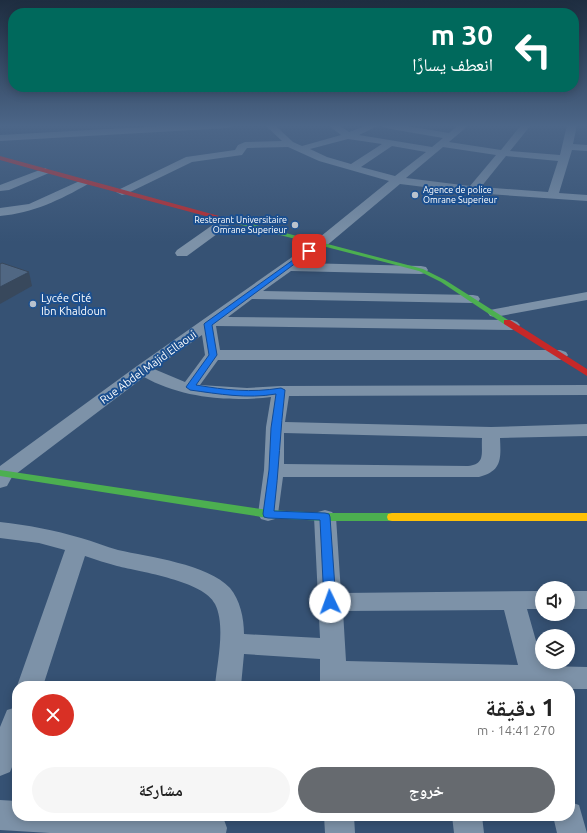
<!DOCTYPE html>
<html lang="ar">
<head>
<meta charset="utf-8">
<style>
  :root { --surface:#fff; --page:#f6f6f6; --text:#222; --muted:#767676; --accent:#666a6f }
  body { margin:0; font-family:Ubuntu,"Noto Naskh Arabic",sans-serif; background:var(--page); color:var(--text); direction:rtl; height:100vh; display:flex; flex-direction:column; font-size:15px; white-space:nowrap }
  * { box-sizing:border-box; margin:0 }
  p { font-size:13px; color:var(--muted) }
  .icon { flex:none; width:22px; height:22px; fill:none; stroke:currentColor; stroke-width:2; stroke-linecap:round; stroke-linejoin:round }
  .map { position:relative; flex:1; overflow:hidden; direction:ltr }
  .sheet { position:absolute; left:12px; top:681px; width:563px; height:140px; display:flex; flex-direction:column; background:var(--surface); border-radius:16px; box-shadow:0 2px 10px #0003; direction:rtl }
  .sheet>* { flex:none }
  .banner { position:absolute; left:8px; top:8px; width:571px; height:84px; border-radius:16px; box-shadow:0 2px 10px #0003; direction:rtl; background:#00695c; color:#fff; overflow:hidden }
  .buttons { position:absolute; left:535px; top:581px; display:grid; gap:8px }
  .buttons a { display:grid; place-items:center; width:40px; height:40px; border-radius:50%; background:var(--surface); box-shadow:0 2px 10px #0003; font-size:20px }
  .pin { position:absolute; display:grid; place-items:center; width:34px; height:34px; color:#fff; margin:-17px; border-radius:8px; box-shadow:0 2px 6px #0006 }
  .me { position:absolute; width:44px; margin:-22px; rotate:357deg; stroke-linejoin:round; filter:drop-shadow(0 0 3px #0008) }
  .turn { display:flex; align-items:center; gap:14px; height:84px; padding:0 20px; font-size:18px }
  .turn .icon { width:52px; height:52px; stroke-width:2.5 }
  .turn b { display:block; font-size:28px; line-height:34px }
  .round { display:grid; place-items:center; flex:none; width:42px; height:42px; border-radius:21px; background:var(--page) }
  .summary { display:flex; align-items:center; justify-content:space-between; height:68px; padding:0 20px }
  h1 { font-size:24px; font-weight:700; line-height:30px }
  .primary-button { display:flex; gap:8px; margin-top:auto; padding:8px 20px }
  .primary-button a { flex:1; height:46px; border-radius:24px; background:var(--accent); color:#fff; font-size:16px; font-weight:700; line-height:46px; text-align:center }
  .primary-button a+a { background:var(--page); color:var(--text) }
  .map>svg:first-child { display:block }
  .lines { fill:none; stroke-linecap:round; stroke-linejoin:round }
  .street { fill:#7d92a8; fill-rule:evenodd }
  .fast { fill:#4caf50; fill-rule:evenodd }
  .slow { fill:#ffc107; fill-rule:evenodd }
  .jam { fill:#c62828; fill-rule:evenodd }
  .shaded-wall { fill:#38485c }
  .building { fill:#506783; stroke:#38485c }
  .route { fill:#1a73e8; stroke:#114b97 }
  .poi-dot { fill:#b9c2ce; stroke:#1b4f8f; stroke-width:1.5 }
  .labels { text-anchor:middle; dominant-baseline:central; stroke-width:4; stroke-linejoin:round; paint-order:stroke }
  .far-poi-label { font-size:9px; fill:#fff; stroke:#1b4f8f; text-anchor:start }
  .poi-label { font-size:11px; fill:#fff; stroke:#1b4f8f; text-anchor:start }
  .street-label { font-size:11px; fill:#fff; stroke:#1b4f8f }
</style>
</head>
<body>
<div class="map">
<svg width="587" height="833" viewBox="0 0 587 833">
  <rect width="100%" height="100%" fill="#365274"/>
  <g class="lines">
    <!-- street -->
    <path class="street" d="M180,125H233L228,128L0,141V135Z
      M265,125H275L293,142L302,146L341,135L328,125H339L349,132L368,125H401L449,133L458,125H469L449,142L501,150L521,125H531L510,151L560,155L567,125H577L573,144L587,145V151L572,150L559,193L587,195V201L473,193L400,184L325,247L302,263L421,266L426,267L428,270L426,273L421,274L291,271L263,291L473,295L478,296L480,299L478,302L473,303L252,299L228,317L512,320L517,322L520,325L517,328L512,330L216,326L220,350H560L566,352L568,355L566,358L560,360H218L200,385L247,388L281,386L587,385V395L289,396L285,422L491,427L587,424V436L500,438C501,459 502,471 479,477H283L278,514L275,519L268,521L261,519L258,514L264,470L266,427L271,397C230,402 181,398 144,377L12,477L7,486L0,488V466L137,366L315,241L389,181L319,161L288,147L247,148L242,155L192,162L126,194L122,195L116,192L118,190L186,157L235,150L238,145L245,142L282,141ZM380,125L385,128L443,138L432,147L359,135ZM348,139L382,144L351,164L327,157L310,149ZM392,146L426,152L395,176L361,167ZM443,147L496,155L470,186L406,178ZM506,156L558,161L548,192L481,187ZM202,335L205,355L185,382L154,369ZM284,433L482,438C481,453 486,464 468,466L284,464Z
      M45,168L50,171L49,173L9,190L0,191V185Z
      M84,179L89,182L88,184C60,200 33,213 0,216V208L29,204Z
      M228,216L232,217L234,220L232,223L187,256H177L175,253L177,250L224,217Z
      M587,292V300L495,317L490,316L488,313L490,310L495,309Z
      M325,510L332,512L336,517L341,593L542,591V609H527L542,662L544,666L587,667V689H570V686H453L346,683V686H320V659L244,654L241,686H215C217,662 226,626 215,604C204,581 141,572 117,566C107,563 96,560 85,556L43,686H17L65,550L39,543L0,538V522C28,525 54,530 81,538C93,541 106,547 118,550C149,557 208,564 230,588C240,600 244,618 244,634L320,638L314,517L318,512ZM504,610L518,665L346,661L343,611Z
      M568,591H587V609H568Z
      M17,707V755L10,772L0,776V727L7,710Z
      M0,800L17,801V816H220L223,817L227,828L226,833H50L0,830Z
      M570,802L579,805L587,833H557L553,816H570Z
      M324,816H354L355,833H325Z
      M452,816H482L484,833H454Z"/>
    <!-- fast -->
    <path class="fast" d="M228,218L423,269L445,280L511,322L510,324H504L441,282L419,271L226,221V219Z
      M0,470L268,510L325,513H392L396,514L397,517L396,520L392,521H325L268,518L0,476Z"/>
    <!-- slow -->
    <path class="slow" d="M392,513H587V521H392L388,520L387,517L388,514Z"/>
    <!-- jam -->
    <path class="jam" d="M0,156L230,219L231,220L228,222L82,183L0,160Z
      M504,320H510L587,369V376L504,324Z"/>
  </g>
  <!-- shaded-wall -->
  <path class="shaded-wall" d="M29,272L32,286L0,304V287Z"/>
  <!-- building -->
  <path class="building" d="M2,263L29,272L0,287V264Z"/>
  <!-- sky -->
  <linearGradient id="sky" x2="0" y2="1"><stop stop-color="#1e2d40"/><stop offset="0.52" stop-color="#4c6688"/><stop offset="1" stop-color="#4c6688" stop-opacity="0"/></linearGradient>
  <rect width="587" height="242" fill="url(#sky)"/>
  <!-- route -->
  <path class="route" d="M307,250L312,251L212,325L217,355L196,385C226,390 250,393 281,388L285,390C280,431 279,470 274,511L325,513L329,514L330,517L336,602L334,605L330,607L325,605L324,602L320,520L268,518L264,517L263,514L269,470L271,428L276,394C247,399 219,394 190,390L186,387L209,355L204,324L205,323Z"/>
  <!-- markers -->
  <g class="poi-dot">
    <circle cx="415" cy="195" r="4"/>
    <circle cx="295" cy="225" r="4"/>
    <circle cx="33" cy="304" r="4"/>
  </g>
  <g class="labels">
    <!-- far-poi labels -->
    <g class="far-poi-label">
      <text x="423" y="190">Agence de police<tspan x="423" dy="10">Omrane Superieur</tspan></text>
      <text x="287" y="220" text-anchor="end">Resterant Universitaire<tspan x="287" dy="10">Omrane Superieur</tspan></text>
    </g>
    <!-- poi labels -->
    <g class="poi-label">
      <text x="41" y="298">Lycée Cité<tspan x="41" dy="13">Ibn Khaldoun</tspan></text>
    </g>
    <!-- street labels -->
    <g class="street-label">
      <text transform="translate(148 367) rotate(-36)">Rue Abdel Majid Ellaoui</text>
    </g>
  </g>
</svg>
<div class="buttons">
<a><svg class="icon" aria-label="sound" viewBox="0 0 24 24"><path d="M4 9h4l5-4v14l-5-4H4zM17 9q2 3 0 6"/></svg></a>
<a><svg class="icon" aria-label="layers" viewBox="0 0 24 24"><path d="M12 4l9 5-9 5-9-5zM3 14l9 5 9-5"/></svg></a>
</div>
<div class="pin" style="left:309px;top:251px;background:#d93025"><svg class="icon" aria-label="arrive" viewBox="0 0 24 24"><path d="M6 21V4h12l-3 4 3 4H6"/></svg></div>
<svg class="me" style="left:330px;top:602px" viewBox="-20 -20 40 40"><circle r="19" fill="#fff"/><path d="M0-13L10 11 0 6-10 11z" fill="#1a73e8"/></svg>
<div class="banner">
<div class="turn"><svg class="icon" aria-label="left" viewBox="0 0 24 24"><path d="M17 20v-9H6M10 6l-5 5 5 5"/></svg><div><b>30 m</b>انعطف يسارًا</div></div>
</div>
<section class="sheet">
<div class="summary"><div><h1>1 دقيقة</h1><p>270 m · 14:41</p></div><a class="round" style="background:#d93025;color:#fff"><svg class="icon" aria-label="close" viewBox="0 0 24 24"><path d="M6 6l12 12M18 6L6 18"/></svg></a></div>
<div class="primary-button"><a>خروج</a><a>مشاركة</a></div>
</section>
</div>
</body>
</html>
